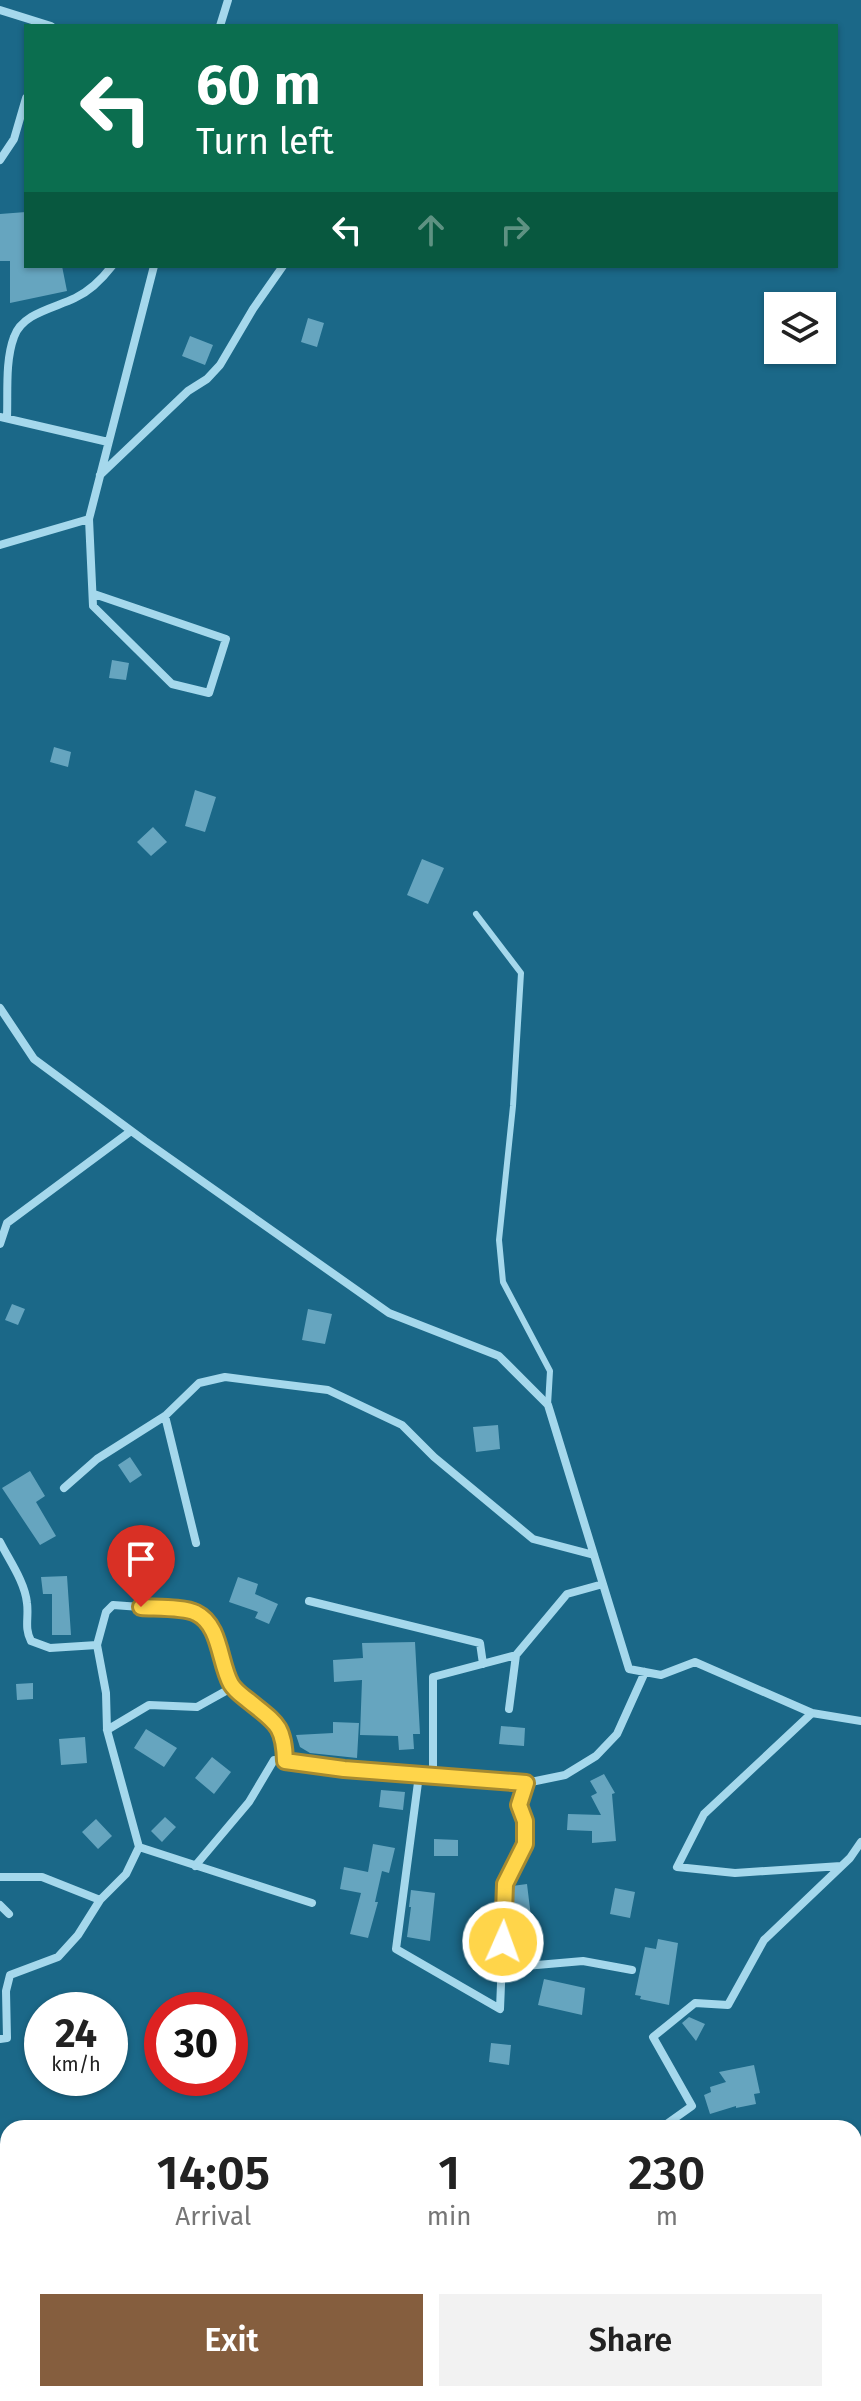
<!DOCTYPE html>
<style>
body{margin:0;font-family:"Fira Sans",sans-serif;background:#f2f2f2;color:#222;height:100vh;display:flex;flex-direction:column;font-size:30px;white-space:nowrap}
*{box-sizing:border-box;margin:0}
p{font-size:26px;color:#767676}
.icon{flex:none;width:44px;height:44px;fill:none;stroke:currentColor;stroke-width:2;stroke-linecap:round;stroke-linejoin:round}
.map{position:relative;flex:1;overflow:hidden}
.details{position:absolute;left:0px;top:2120px;width:862px;height:282px;display:flex;flex-direction:column;background:#fff;border-radius:24px 24px 0 0;box-shadow:0 2px 6px #0004}
.details>*{flex:none}
.top-card{position:absolute;left:24px;top:24px;width:814px;height:244px;border-radius:0px;box-shadow:0 2px 6px #0004;background:#0b6e4f;color:#fff;overflow:hidden}
.fabs{position:absolute;left:764px;top:292px;display:grid;gap:16px}
.fabs a{display:grid;place-items:center;width:72px;height:72px;border-radius:0px;background:#fff;box-shadow:0 2px 6px #0004;font-size:40px}
.speed{position:absolute;left:24px;top:1992px;display:flex;gap:16px;font-size:40px;font-weight:700;text-align:center}
.speed>*{display:grid;place-content:center;width:104px;height:104px;border-radius:50%;background:#fff;box-shadow:0 2px 6px #0004;line-height:1}
.speed small{font-size:20px;font-weight:400}
.speed .limit{border:12px solid #d22;background:#fff;color:#111}
.pin{position:absolute;display:grid;place-items:center;width:68px;height:68px;color:#fff;margin:-82px -34px;border-radius:50% 50% 50% 0;rotate:-45deg;box-shadow:0 0 8px #0007}
.pin .icon{rotate:45deg}
.me{position:absolute;width:88px;margin:-44px;rotate:2deg;stroke-linejoin:round;filter:drop-shadow(0 0 6px #0008)}
.turn{display:flex;align-items:center;gap:28px;height:168px;padding:0 40px;font-size:36px}
.turn .icon{width:104px;height:104px;stroke-width:2.5}
.turn b{display:block;font-size:56px;line-height:68px}
.lanes{display:flex;align-items:center;height:76px;padding:0 40px;background:#0003;justify-content:center;gap:40px;direction:ltr}
.lanes .off{opacity:.35}
.eta{display:flex;justify-content:space-evenly;align-items:center;height:136px;text-align:center}
.eta b{font-size:48px;font-weight:600;line-height:56px}
.primary-button{display:flex;gap:16px;margin-top:auto;padding:16px 40px}
.primary-button a{flex:1;height:92px;border-radius:0px;background:#855e3e;color:#fff;font-size:32px;font-weight:600;line-height:92px;text-align:center}
.primary-button a+a{background:#f2f2f2;color:#222}
.map>svg:first-child{display:block}
.building{fill:#66a5bf}
.lines{fill:none;stroke-linecap:round;stroke-linejoin:round}
.path{stroke:#a5d8ec;stroke-width:3;stroke-dasharray:4 6;stroke-linecap:butt}
.service{stroke:#a5d8ec;stroke-width:6}
.minor{stroke:#a5d8ec;stroke-width:8}
.route-casing{stroke:#a68a30;stroke-width:20}
.route{stroke:#ffd54a;stroke-width:14}
</style>
<div class="map">
<svg width="861" height="2401" viewBox="0 0 861 2401">
<rect width="100%" height="100%" fill="#1b6888"/>
<path class="building" d="M 26,212 L 26,266 L 62,266 L 67,291 L 10,303 L 10,261 L 0,261 L 0,214 Z
M 308,318 L 324,323 L 317,347 L 301,342 Z
M 190,336 L 213,345 L 205,365 L 182,356 Z
M 112,660 L 129,663 L 126,680 L 109,678 Z
M 54,747 L 71,752 L 68,767 L 50,762 Z
M 195,790 L 216,797 L 205,832 L 185,826 Z
M 153,827 L 167,842 L 151,856 L 137,842 Z
M 422,859 L 444,868 L 428,904 L 407,895 Z
M 12,1304 L 25,1309 L 18,1325 L 5,1320 Z
M 308,1309 L 332,1314 L 325,1344 L 302,1340 Z
M 498,1425 L 500,1449 L 476,1452 L 473,1427 Z
M 130,1457 L 142,1475 L 130,1483 L 118,1465 Z
M 30,1471 L 45,1496 L 36,1502 L 56,1536 L 40,1545 L 2,1488 Z
M 156,1544 L 169,1556 L 165,1560 L 174,1567 L 164,1578 L 143,1559 Z
M 67,1576 L 71,1635 L 52,1635 L 52,1594 L 43,1594 L 41,1577 Z
M 238,1577 L 258,1584 L 255,1594 L 278,1604 L 269,1624 L 255,1618 L 258,1612 L 229,1602 Z
M 415,1642 L 420,1734 L 413,1734 L 414,1749 L 399,1750 L 398,1736 L 360,1735 L 362,1680 L 334,1682 L 333,1660 L 363,1658 L 362,1643 Z
M 33,1683 L 33,1699 L 17,1700 L 16,1684 Z
M 333,1722 L 359,1723 L 357,1758 L 310,1753 L 300,1747 L 296,1735 L 333,1733 Z
M 501,1726 L 525,1728 L 524,1746 L 499,1744 Z
M 146,1729 L 177,1748 L 164,1767 L 134,1748 Z
M 85,1737 L 87,1763 L 61,1765 L 59,1739 Z
M 212,1757 L 231,1772 L 214,1794 L 195,1778 Z
M 604,1774 L 615,1793 L 612,1794 L 616,1841 L 592,1843 L 592,1831 L 567,1830 L 568,1814 L 601,1815 L 591,1796 L 597,1793 L 590,1781 Z
M 381,1790 L 405,1792 L 403,1810 L 379,1807 Z
M 165,1817 L 176,1827 L 162,1842 L 151,1831 Z
M 96,1819 L 112,1836 L 98,1849 L 82,1832 Z
M 434,1839 L 458,1840 L 458,1856 L 434,1856 Z
M 373,1844 L 395,1848 L 389,1873 L 382,1871 L 375,1902 L 378,1902 L 368,1938 L 350,1934 L 361,1893 L 340,1889 L 344,1867 L 368,1872 Z
M 527,1884 L 531,1917 L 516,1919 L 512,1886 Z
M 615,1888 L 635,1892 L 630,1918 L 610,1914 Z
M 411,1890 L 435,1893 L 430,1941 L 407,1937 L 411,1907 L 409,1907 Z
M 658,1939 L 678,1943 L 669,2005 L 640,1999 L 641,1996 L 635,1995 L 645,1947 L 656,1949 Z
M 544,1979 L 585,1988 L 582,2015 L 538,2005 Z
M 689,2017 L 705,2024 L 696,2041 L 682,2023 Z
M 491,2043 L 511,2045 L 509,2065 L 489,2062 Z
M 754,2065 L 760,2093 L 754,2094 L 756,2104 L 736,2108 L 736,2106 L 710,2114 L 704,2095 L 711,2092 L 710,2087 L 726,2082 L 719,2072 Z"/>
<g class="lines">
<path class="path" d="M 854,2360 L 861,2359
M 563,2394 L 563,2401
M 677,2401 L 677,2394"/>
<path class="service" d="M 476,914 L 521,973 L 513,1106 L 499,1240 L 503,1282 L 550,1371 L 548,1405"/>
<path class="minor" d="M 0,10 L 51,26
M 220,26 L 228,0
M 0,160 L 14,139 L 26,98
M 0,417 L 108,442
M 7,418 C 8,392 5,361 14,337 C 22,313 55,308 75,298 C 90,291 102,279 112,266
M 100,475 L 188,391 L 207,379 L 220,365 L 253,309 L 283,266
M 0,545 L 89,519
M 94,594 L 226,639 L 209,693 L 172,684 L 93,606 L 89,519 L 154,266
M 0,1008 L 34,1059 L 145,1141 L 389,1313 L 499,1356 L 548,1405 L 629,1669 L 661,1675 L 695,1662 L 812,1713 L 861,1721
M 0,1244 L 7,1223 L 131,1131
M 165,1416 L 196,1543
M 64,1488 L 97,1459 L 165,1416 L 199,1383 L 225,1377 L 328,1390 L 402,1425 L 434,1457 L 533,1539 L 594,1555
M 0,1542 C 9,1560 25,1582 27,1603 C 29,1617 24,1628 31,1641 L 50,1648 L 97,1645
M 309,1601 L 480,1643 L 483,1664
M 509,1709 L 516,1655
M 812,1713 L 704,1814 L 677,1867 L 735,1873 L 841,1866
M 107,1730 L 149,1705 L 197,1707 L 233,1687
M 419,1775 L 396,1949 L 500,2009 L 505,1884 L 525,1844 L 525,1821 L 519,1805 L 526,1783
M 433,1776 L 433,1677 L 516,1655 L 567,1594 L 603,1584
M 139,1847 L 312,1903
M 195,1866 L 249,1802 L 274,1760 L 344,1769 L 526,1783 L 565,1775 L 596,1756 L 617,1734 L 645,1672
M 0,1877 L 42,1877 L 100,1900 L 126,1874 L 139,1847 L 107,1730 L 106,1693 L 97,1645 L 106,1612 L 113,1605 L 195,1611 C 219,1630 217,1658 231,1683 C 235,1691 242,1695 249,1701 C 276,1723 284,1725 285,1761
M 0,1905 L 9,1914
M 502,1968 L 583,1961 L 632,1970
M 0,2039 L 7,2038 L 6,1991 L 10,1975 L 58,1957 L 78,1935 L 100,1900
M 107,2128 L 112,2128
M 661,2128 L 692,2106 L 653,2037 L 695,2003 L 728,2005 L 764,1940 L 850,1858 L 861,1842
M 0,2185 L 8,2179
M 39,2401 L 53,2394
M 143,2401 L 145,2394
M 342,2401 L 343,2394"/>
</g>
<g class="lines">
<g class="route-casing">
<path id="route" d="M 141,1607 C 154,1608 185,1607 196,1613 C 221,1625 219,1663 231,1684 C 236,1692 243,1696 249,1701 C 276,1723 284,1725 285,1761 L 344,1769 L 526,1783 L 519,1805 L 525,1821 L 525,1844 L 505,1884 L 503,1942"/>
</g>
<use href="#route" class="route"/>
</g>
</svg>
<div class="fabs">
<a><svg class="icon" aria-label="layers" viewBox="0 0 24 24"><path d="M12 4l9 5-9 5-9-5zM3 14l9 5 9-5"/></svg></a>
</div>
<div class="speed"><div>24<small>km/h</small></div><div class="limit">30</div></div>
<div class="pin" style="left:141px;top:1607px;background:#d93025"><svg class="icon" aria-label="arrive" viewBox="0 0 24 24"><path d="M6 21V4h12l-3 4 3 4H6"/></svg></div>
<svg class="me" style="left:503px;top:1942px" viewBox="-20 -20 40 40"><circle r="17" fill="#ffd54a" stroke="#fff" stroke-width="3"/><path d="M0-11L8 9 0 5-8 9z" fill="#fff"/></svg>
<div class="top-card">
<div class="turn"><svg class="icon" aria-label="left" viewBox="0 0 24 24"><path d="M17 20v-9H6M10 6l-5 5 5 5"/></svg><div><b>60 m</b>Turn left</div></div>
<div class="lanes"><svg class="icon" aria-label="left" viewBox="0 0 24 24"><path d="M17 20v-9H6M10 6l-5 5 5 5"/></svg><svg class="icon off" aria-label="ahead" viewBox="0 0 24 24"><path d="M12 20V5M6 11l6-6 6 6"/></svg><svg class="icon off" aria-label="right" viewBox="0 0 24 24"><path d="M7 20v-9h11M14 6l5 5-5 5"/></svg></div>
</div>
<section class="details">
<div class="eta">
<div><b>14:05</b><p>Arrival</p></div>
<div><b>1</b><p>min</p></div>
<div><b>230</b><p>m</p></div>
</div>
<div class="primary-button"><a>Exit</a><a>Share</a></div>
</section>
</div>
